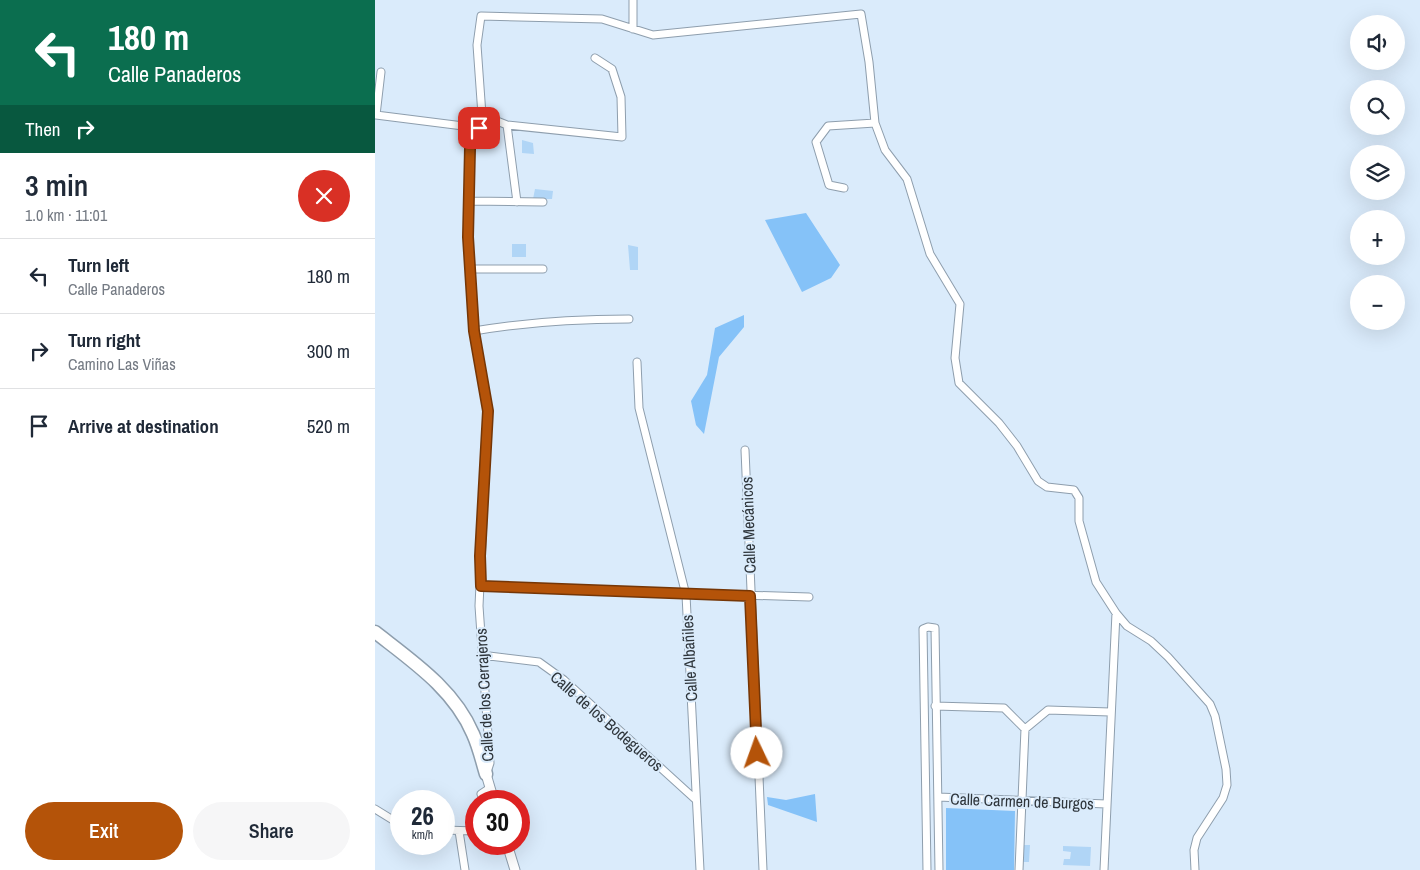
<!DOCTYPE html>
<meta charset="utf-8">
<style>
body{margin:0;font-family:"Archivo Narrow",sans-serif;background:#f6f6f7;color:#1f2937;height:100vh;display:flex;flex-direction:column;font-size:19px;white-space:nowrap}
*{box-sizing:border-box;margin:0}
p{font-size:16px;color:#747a83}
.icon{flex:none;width:28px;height:28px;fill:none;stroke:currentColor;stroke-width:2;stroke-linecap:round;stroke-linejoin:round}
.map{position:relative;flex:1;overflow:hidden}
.details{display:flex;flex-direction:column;background:#fff;width:375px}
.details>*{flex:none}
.banner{background:#0b6e4f;color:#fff;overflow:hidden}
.fabs{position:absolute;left:975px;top:15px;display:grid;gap:10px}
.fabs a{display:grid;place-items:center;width:55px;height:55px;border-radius:50%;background:#fff;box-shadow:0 5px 20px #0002;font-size:25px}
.speed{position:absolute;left:15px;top:790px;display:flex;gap:10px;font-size:25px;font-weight:700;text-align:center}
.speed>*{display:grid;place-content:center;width:65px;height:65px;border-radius:50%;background:#fff;box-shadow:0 5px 20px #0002;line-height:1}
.speed small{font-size:12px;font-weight:400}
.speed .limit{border:8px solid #d22;background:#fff;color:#111}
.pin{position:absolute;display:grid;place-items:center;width:42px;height:42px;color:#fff;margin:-21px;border-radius:10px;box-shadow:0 2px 8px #0006}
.me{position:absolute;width:55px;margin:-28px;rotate:357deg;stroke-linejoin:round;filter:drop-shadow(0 0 4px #0008)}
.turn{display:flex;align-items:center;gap:18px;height:105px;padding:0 25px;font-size:22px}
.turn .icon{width:65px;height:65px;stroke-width:2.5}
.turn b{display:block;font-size:35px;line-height:42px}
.then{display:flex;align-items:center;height:48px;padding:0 25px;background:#0003;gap:10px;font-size:19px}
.round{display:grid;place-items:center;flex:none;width:52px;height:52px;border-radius:26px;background:#f6f6f7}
.headline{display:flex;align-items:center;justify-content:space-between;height:85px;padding:0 25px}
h1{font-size:30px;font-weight:600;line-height:38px}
.primary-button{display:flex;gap:10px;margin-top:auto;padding:10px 25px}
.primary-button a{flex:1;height:58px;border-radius:30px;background:#b45309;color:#fff;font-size:20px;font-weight:600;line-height:58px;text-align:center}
.primary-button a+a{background:#f6f6f7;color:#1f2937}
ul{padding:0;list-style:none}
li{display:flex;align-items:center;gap:15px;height:75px;padding:0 25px;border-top:1px solid #e0e1e3}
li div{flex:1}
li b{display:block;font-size:19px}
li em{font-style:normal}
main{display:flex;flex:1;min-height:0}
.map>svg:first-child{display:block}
.green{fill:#b0d5f6}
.forest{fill:#85c2f8}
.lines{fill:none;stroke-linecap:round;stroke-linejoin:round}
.street-casing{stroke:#8e9ead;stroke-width:9}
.secondary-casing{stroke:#8e9ead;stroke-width:11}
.highway-casing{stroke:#8e9ead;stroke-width:15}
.street{stroke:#fff;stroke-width:7}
.secondary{stroke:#fff;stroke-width:9}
.highway{stroke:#fff;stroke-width:12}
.route-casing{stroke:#753606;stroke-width:12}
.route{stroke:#b45309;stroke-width:9}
.labels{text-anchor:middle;stroke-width:4;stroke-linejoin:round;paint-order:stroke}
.street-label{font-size:16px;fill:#2e353b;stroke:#daebfb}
</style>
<main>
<section class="details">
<div class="banner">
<div class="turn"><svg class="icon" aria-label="left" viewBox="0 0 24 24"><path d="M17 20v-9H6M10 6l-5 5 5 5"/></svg><div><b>180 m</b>Calle Panaderos</div></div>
<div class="then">Then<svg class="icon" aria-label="right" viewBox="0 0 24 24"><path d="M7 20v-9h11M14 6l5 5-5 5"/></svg></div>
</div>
<div class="headline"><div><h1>3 min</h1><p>1.0 km · 11:01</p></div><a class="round" style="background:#d93025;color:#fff"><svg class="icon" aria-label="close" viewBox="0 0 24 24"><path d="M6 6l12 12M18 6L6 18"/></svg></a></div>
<ul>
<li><svg class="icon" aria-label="left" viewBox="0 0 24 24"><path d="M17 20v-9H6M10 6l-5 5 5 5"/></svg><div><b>Turn left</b><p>Calle Panaderos</p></div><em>180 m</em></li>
<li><svg class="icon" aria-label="right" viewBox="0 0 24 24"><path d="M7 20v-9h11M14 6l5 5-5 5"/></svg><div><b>Turn right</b><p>Camino Las Viñas</p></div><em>300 m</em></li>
<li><svg class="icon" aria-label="arrive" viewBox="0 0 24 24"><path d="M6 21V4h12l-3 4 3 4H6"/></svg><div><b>Arrive at destination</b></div><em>520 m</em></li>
</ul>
<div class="primary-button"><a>Exit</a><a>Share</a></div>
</section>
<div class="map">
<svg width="1045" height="870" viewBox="0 0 1045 870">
<rect width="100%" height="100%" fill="#daebfb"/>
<path class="green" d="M 147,140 L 158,143 L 159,154 L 147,153 Z
M 160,189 L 178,191 L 177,199 L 158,199 Z
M 137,244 L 151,244 L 151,257 L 137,257 Z
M 253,245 L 263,247 L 263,270 L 255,270 Z
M 649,845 L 655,845 L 654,862 L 648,862 Z
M 688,846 L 716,847 L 715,866 L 688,865 L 689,859 L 695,859 L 696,852 L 688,851 Z"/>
<path class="forest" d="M 431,213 L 465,265 L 456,278 L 427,292 L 390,220 Z
M 369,315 L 369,327 L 344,357 L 329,434 L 321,425 L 316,401 L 332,375 L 340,328 Z
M 440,794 L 442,822 L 393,805 L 392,797 L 411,800 Z
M 571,808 L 640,811 L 639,870 L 571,870 Z"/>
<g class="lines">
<g class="street-casing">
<path id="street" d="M 258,0 L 258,29
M 220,58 L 237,69 L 246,97 L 247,137 L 132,125 L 107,115 L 102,45 L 106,16 L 227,19 L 278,35 L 486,14 L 494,62 L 500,123 L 510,150 L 532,179 L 555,254 L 585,304 L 580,358 L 584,383 L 624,423 L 642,446 L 663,481 L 672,487 L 699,490 L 704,498 L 704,521 L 721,582 L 741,613 L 752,626 L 776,641 L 793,657 L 835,704 L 840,716 L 851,769 L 852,785 L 848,798 L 822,838 L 819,850 L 820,870
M 6,72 L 1,115 L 104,128 L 107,115
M 132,125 L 142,202
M 104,128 L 95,148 L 93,237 L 99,331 L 113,411 L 104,606 L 115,763 L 112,772
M 469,188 L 454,185 L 441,142 L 453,126 L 500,123
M 94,201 L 168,202
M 96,269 L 168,269
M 99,331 C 151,322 201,319 254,319
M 262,362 L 264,408 L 311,595 L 325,870
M 370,450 L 388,870
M 106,587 L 434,597
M 106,655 L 164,662 L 189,680 L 320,799
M 560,706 L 629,708 L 650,729 L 673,710 L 735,712
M 563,797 L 731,804
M 109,801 L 106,794 L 115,788
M 0,809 L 26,825
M 69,830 L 101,831
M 84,831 L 90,870
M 552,870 L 548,629 L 553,627 L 560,628 L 564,870
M 644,870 L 650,729
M 729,870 L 741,613"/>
</g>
<g class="secondary-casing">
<path id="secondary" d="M 111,774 L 119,801
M 132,844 L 140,870"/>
</g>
<g class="highway-casing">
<path id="highway" d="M 0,632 C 37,661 79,689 98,734 C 104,747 107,761 111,774"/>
</g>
<use href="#street" class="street"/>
<use href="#secondary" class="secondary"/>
<use href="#highway" class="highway"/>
</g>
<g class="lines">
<g class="route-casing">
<path id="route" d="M 104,128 L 95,148 L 93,237 L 99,331 L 113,411 L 105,556 L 106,586 L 375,596 L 382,753"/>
</g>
<use href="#route" class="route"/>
</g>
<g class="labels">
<g class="street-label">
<text transform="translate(373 525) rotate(-92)" y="6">Calle Mecánicos</text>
<text transform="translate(314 658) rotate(-93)" y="6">Calle Albañiles</text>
<text transform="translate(109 695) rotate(-93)" y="6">Calle de los Cerrajeros</text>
<text transform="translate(232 721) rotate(41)" y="6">Calle de los Bodegueros</text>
<text transform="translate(647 801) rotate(2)" y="6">Calle Carmen de Burgos</text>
</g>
</g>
</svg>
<div class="fabs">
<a><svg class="icon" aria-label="sound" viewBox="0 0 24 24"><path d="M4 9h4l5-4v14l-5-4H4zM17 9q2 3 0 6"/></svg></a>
<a><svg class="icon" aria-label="search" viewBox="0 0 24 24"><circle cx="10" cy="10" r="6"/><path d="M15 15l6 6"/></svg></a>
<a><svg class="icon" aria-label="layers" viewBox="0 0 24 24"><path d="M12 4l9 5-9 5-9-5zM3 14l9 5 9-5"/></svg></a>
<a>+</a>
<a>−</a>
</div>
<div class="speed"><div>26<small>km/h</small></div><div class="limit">30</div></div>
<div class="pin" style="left:104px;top:128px;background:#d93025"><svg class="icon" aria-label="arrive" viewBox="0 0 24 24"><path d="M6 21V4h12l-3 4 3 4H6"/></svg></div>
<svg class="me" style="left:382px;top:753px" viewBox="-20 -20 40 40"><circle r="19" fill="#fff"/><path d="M0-13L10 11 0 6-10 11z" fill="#b45309"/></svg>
</div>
</main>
